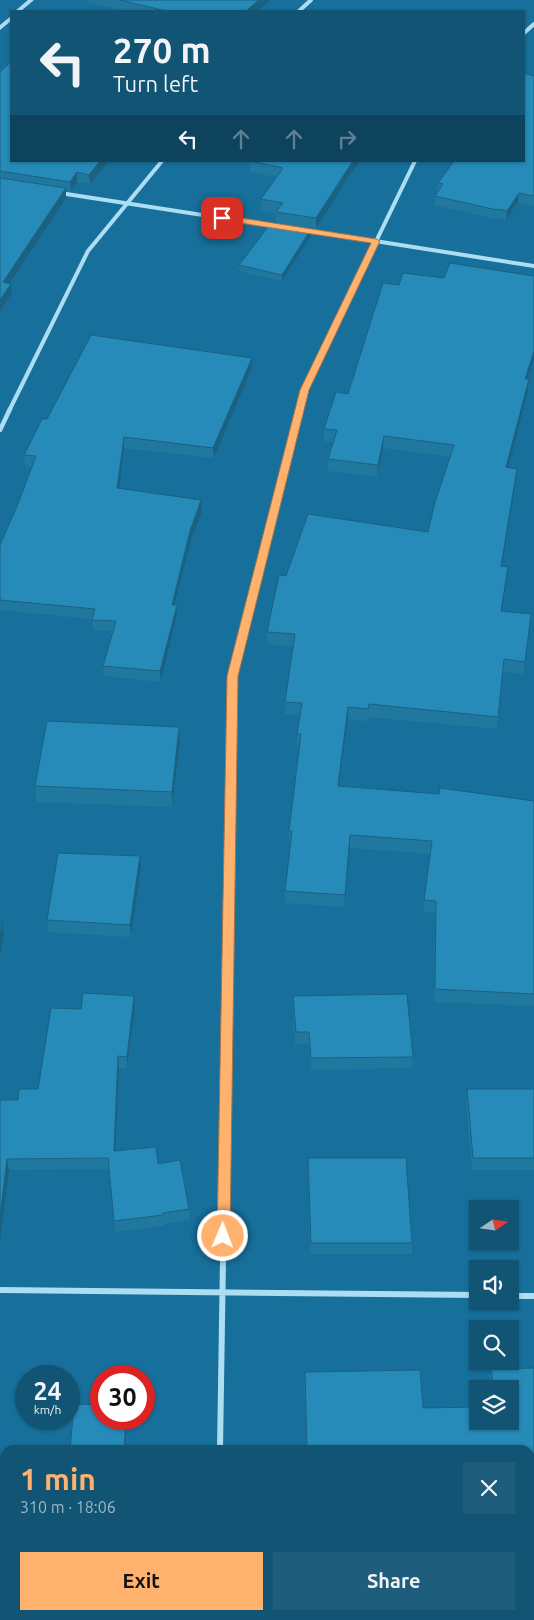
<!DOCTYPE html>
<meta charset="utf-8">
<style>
body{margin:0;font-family:Ubuntu,sans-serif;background:#1e5e7c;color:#f1f3f6;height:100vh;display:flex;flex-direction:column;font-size:19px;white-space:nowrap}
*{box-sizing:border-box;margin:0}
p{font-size:16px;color:#9cb7c5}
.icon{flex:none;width:28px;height:28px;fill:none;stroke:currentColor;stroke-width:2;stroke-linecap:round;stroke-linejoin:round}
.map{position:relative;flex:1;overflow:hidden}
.panel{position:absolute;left:0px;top:1445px;width:535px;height:175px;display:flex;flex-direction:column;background:#115474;border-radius:15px 15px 0 0;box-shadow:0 1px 4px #0004}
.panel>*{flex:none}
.banner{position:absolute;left:10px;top:10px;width:515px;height:152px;border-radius:0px;box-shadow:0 1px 4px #0004;background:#115474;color:#f1f3f6;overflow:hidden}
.needle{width:32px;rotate:77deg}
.fabs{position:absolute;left:469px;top:1200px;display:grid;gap:10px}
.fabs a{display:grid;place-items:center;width:50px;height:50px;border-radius:0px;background:#115474;box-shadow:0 1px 4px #0004;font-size:25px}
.speed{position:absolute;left:15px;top:1365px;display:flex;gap:10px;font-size:25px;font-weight:700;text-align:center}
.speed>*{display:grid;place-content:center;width:65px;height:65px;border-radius:50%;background:#115474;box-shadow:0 1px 4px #0004;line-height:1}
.speed small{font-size:12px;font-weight:400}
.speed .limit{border:8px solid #d22;background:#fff;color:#111}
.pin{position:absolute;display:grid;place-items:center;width:42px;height:42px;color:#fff;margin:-21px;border-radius:10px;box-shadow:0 2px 8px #0006}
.me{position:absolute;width:55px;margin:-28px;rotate:1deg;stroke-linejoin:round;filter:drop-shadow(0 0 4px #0008)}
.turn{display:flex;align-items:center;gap:18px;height:105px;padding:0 20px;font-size:22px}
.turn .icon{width:65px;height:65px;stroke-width:2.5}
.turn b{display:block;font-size:35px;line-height:42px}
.lanes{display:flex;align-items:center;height:48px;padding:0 20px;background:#0003;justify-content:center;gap:25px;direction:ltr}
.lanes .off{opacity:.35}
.round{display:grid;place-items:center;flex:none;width:52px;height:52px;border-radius:0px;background:#1e5e7c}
.headline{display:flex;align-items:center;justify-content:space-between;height:85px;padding:0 20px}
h1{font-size:30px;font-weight:600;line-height:38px;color:#ffb26e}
.primary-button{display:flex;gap:10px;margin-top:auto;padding:10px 20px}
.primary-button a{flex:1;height:58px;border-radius:0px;background:#ffb26e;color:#111;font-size:20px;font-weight:600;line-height:58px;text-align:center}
.primary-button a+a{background:#1e5e7c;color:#f1f3f6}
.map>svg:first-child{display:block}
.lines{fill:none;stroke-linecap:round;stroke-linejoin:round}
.minor-far2{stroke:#adddf2;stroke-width:4}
.minor-far1{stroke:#adddf2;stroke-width:4.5}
.minor{stroke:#adddf2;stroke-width:6}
.tertiary{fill:#adddf2;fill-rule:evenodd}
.wall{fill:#21789f}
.shaded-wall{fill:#1b6182}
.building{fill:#268bb9;stroke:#1b6182}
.route{fill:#ffb26e;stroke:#a67448}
</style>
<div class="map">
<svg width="534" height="1620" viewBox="0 0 534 1620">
<rect width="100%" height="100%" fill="#17709b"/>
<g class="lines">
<path class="minor-far2" d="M 299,11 L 311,0
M 524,33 L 534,24
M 60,193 L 274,226
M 305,230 L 534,266
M 9,411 L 88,251 L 162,161
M 299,411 L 304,390 L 415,161"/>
<path class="minor-far1" d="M 0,430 L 10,409
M 228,939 L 232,676 L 299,409"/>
<path class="minor" d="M 0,1290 L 478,1295
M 510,1296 L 534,1296
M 220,1450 L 228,938
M 217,1615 L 217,1620"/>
<path class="tertiary" d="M 28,0 L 34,0 L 21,11 L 15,11 Z
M 11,16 L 11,21 L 0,30 L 0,25 Z"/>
</g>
<path class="wall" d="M 87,0 L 271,0 L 258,11 L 124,11 L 87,2 Z
M 0,72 L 11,161 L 109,161 L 90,184 L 77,182 L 71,191 L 66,190 L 66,198 L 10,283 L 11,284 L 12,293 L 0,312 Z
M 534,75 L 534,206 L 518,202 L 506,220 L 497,218 L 496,219 L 434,205 L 435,196 L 438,192 L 437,192 L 438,183 Z
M 249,161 L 360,161 L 349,176 L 316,229 L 276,223 L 276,213 L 261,210 L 261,199 L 276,177 L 250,172 Z
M 311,229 L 311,236 L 282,281 L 239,271 L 239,265 Z
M 252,358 L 252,368 L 214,458 L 124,448 L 119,488 L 201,500 L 202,511 L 191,541 L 175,605 L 177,615 L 161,682 L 104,676 L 103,666 L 113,631 L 93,630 L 92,619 L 0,610 L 0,545 L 18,504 L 32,466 L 25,465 L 24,455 L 47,419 Z
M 534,359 L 528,379 L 529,379 L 528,391 L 508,468 L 517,469 L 516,481 L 502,566 L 507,579 L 502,611 L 531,614 L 523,674 L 502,672 L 497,729 L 368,717 L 368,721 L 348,719 L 339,786 L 534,801 L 534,1006 L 434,1002 L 435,913 L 423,912 L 430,854 L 350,848 L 344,907 L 285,903 L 285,891 L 291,843 L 289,843 L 289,831 L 300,746 L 297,746 L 297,734 L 300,715 L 285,714 L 285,702 L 293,647 L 267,644 L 267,632 L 286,576 L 428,532 L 450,457 L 383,448 L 377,477 L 328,471 L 328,459 L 333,442 L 324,441 L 324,429 L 348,394 Z
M 179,727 L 180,742 L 172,807 L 37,802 L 35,786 Z
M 141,868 L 131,937 L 48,932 L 47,920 Z
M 293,996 L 413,1057 L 412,1068 L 311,1070 L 309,1044 L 295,1044 L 293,1008 Z
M 135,1007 L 127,1068 L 119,1068 L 115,1151 L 158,1164 L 189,1209 L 190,1220 L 164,1224 L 164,1226 L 115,1232 L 109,1169 L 9,1170 L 0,1243 L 0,1100 L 18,1100 L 38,1089 L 81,1009 Z
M 467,1089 L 534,1089 L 534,1170 L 472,1170 L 466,1101 Z
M 308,1158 L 412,1243 L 412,1254 L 310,1254 Z
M 534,1368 L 534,1557 L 530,1557 L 530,1450 L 307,1450 L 304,1384 L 305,1372 L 423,1408 L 510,1421 L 510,1389 L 490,1389 L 490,1381 L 491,1369 Z
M 326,1615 L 423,1615 L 388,1617 L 388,1620 L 327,1620 Z"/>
<path class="shaded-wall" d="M 259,0 L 271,0 L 258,11 L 246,11 Z
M 100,161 L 109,161 L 90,184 L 89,175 Z
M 353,161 L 360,161 L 349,176 L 316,229 L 316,218 Z
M 77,172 L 77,182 L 71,191 L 70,182 Z
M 66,188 L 66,198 L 4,292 L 3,282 Z
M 519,193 L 518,202 L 506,220 L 507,211 Z
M 311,229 L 311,236 L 282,281 L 282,275 Z
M 11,284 L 12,293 L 0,312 L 0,300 Z
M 534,351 L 534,359 L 524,391 L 525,379 Z
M 252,358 L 252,368 L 214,458 L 213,448 Z
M 529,379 L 528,391 L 505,480 L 506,467 Z
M 384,436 L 383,448 L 377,477 L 378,465 Z
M 124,437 L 124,448 L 118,498 L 117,488 Z
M 517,469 L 516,481 L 500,578 L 501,566 Z
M 201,500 L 202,511 L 191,541 L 172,615 L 172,605 L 190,531 Z
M 508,567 L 507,579 L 500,623 L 501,611 Z
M 177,605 L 177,615 L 161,682 L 160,671 Z
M 348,707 L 348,719 L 337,799 L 338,786 Z
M 179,727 L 180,742 L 172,807 L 172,792 Z
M 350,835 L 350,848 L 344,907 Z
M 140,856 L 141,868 L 131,937 L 130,925 Z
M 2,923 L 4,935 L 0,957 L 0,937 Z
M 134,996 L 135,1007 L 127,1068 L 127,1057 Z
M 118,1056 L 119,1068 L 115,1162 L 114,1151 Z
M 7,1159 L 9,1170 L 0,1243 L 0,1218 Z
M 126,1419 L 127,1419 L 125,1450 L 124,1450 Z"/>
<path class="building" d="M 120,0 L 259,0 L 246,11 L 166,11 Z
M 11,62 L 11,161 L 100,161 L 89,175 L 77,172 L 70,182 L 0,171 L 0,72 Z
M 524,73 L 533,76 L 534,75 L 534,196 L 519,193 L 507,211 L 498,209 L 497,210 L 435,196 L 443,184 L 438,183 L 454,161 L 524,161 Z
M 250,161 L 353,161 L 316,218 L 276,212 L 283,203 L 261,199 L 283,168 Z
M 0,178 L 66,188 L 3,282 L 11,284 L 0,300 Z
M 271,223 L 311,229 L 282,275 L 239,265 Z
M 450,263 L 534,276 L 534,351 L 525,379 L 529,379 L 506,467 L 517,469 L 501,566 L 508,567 L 501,611 L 531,614 L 525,662 L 504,659 L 498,717 L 369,704 L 368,709 L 348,707 L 338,786 L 439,794 L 440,788 L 534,801 L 534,994 L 435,989 L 436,901 L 424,900 L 432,841 L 350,835 L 345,895 L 285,891 L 292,831 L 289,831 L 301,734 L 297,734 L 302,703 L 285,702 L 295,634 L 267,632 L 279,575 L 286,576 L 308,514 L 428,532 L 435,502 L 454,445 L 384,436 L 378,465 L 328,459 L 337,430 L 324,429 L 336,392 L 348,394 L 383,283 L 399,285 L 403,273 L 444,278 Z
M 91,335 L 252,358 L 213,448 L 124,437 L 117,488 L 201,500 L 190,531 L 172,605 L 177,605 L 160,671 L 103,666 L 116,621 L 92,620 L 95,609 L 0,600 L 0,545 L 18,504 L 36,456 L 24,455 L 42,419 L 47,419 Z
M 47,721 L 179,727 L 172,792 L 35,786 Z
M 58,853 L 140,856 L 130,925 L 47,920 Z
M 0,923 L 2,923 L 0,937 Z
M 83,993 L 134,996 L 127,1057 L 118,1056 L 114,1151 L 156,1147 L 158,1164 L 180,1160 L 189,1209 L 163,1213 L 163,1215 L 114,1221 L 108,1158 L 7,1159 L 0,1218 L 0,1100 L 18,1100 L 19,1089 L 38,1089 L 51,1008 L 81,1009 Z
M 407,994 L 413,1057 L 311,1058 L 309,1032 L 296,1032 L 293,996 Z
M 467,1089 L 534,1089 L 534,1158 L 473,1158 Z
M 308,1158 L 406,1158 L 412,1243 L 311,1243 Z
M 534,1368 L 534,1545 L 530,1545 L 530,1450 L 418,1450 L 417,1446 L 307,1448 L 305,1372 L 420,1370 L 423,1408 L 478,1407 L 478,1421 L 510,1421 L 510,1389 L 494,1389 L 491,1369 Z
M 74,1404 L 101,1405 L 101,1419 L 126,1419 L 124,1450 L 70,1450 Z
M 0,1563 L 5,1563 L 5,1615 L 115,1615 L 115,1620 L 0,1620 Z
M 328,1615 L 388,1615 L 388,1620 L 328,1620 Z"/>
<path class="route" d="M 222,215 L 376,239 L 380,241 L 309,390 L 238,676 L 230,1236 L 228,1240 L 223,1241 L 219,1240 L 217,1236 L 227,676 L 300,390 L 371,243 L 220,220 L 220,216 Z"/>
</svg>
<div class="fabs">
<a><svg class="needle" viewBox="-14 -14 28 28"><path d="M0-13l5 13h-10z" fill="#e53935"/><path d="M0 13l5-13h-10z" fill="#9cb7c5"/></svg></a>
<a><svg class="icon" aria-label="sound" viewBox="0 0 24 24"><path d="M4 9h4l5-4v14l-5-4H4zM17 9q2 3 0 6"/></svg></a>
<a><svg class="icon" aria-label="search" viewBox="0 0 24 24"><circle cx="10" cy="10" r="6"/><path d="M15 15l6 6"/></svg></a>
<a><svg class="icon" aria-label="layers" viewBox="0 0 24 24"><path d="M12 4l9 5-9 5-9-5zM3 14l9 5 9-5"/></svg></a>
</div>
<div class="speed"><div>24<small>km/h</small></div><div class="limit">30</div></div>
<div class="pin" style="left:222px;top:218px;background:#d93025"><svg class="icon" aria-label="arrive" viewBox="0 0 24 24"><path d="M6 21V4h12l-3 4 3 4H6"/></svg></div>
<svg class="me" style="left:223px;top:1236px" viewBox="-20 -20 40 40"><circle r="17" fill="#ffb26e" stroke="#fff" stroke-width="3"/><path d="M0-11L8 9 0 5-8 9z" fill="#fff"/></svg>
<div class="banner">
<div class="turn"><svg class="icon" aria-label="left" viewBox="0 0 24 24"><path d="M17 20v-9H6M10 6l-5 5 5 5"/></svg><div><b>270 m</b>Turn left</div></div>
<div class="lanes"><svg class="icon" aria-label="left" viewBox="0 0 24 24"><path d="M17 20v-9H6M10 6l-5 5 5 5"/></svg><svg class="icon off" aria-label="ahead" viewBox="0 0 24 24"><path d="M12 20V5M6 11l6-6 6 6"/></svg><svg class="icon off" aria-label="ahead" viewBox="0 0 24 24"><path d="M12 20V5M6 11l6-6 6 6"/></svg><svg class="icon off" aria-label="right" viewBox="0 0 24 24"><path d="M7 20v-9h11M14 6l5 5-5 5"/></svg></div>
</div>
<section class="panel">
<div class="headline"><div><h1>1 min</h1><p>310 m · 18:06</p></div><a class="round"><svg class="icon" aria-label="close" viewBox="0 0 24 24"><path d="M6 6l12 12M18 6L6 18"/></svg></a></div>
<div class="primary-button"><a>Exit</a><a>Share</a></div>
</section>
</div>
